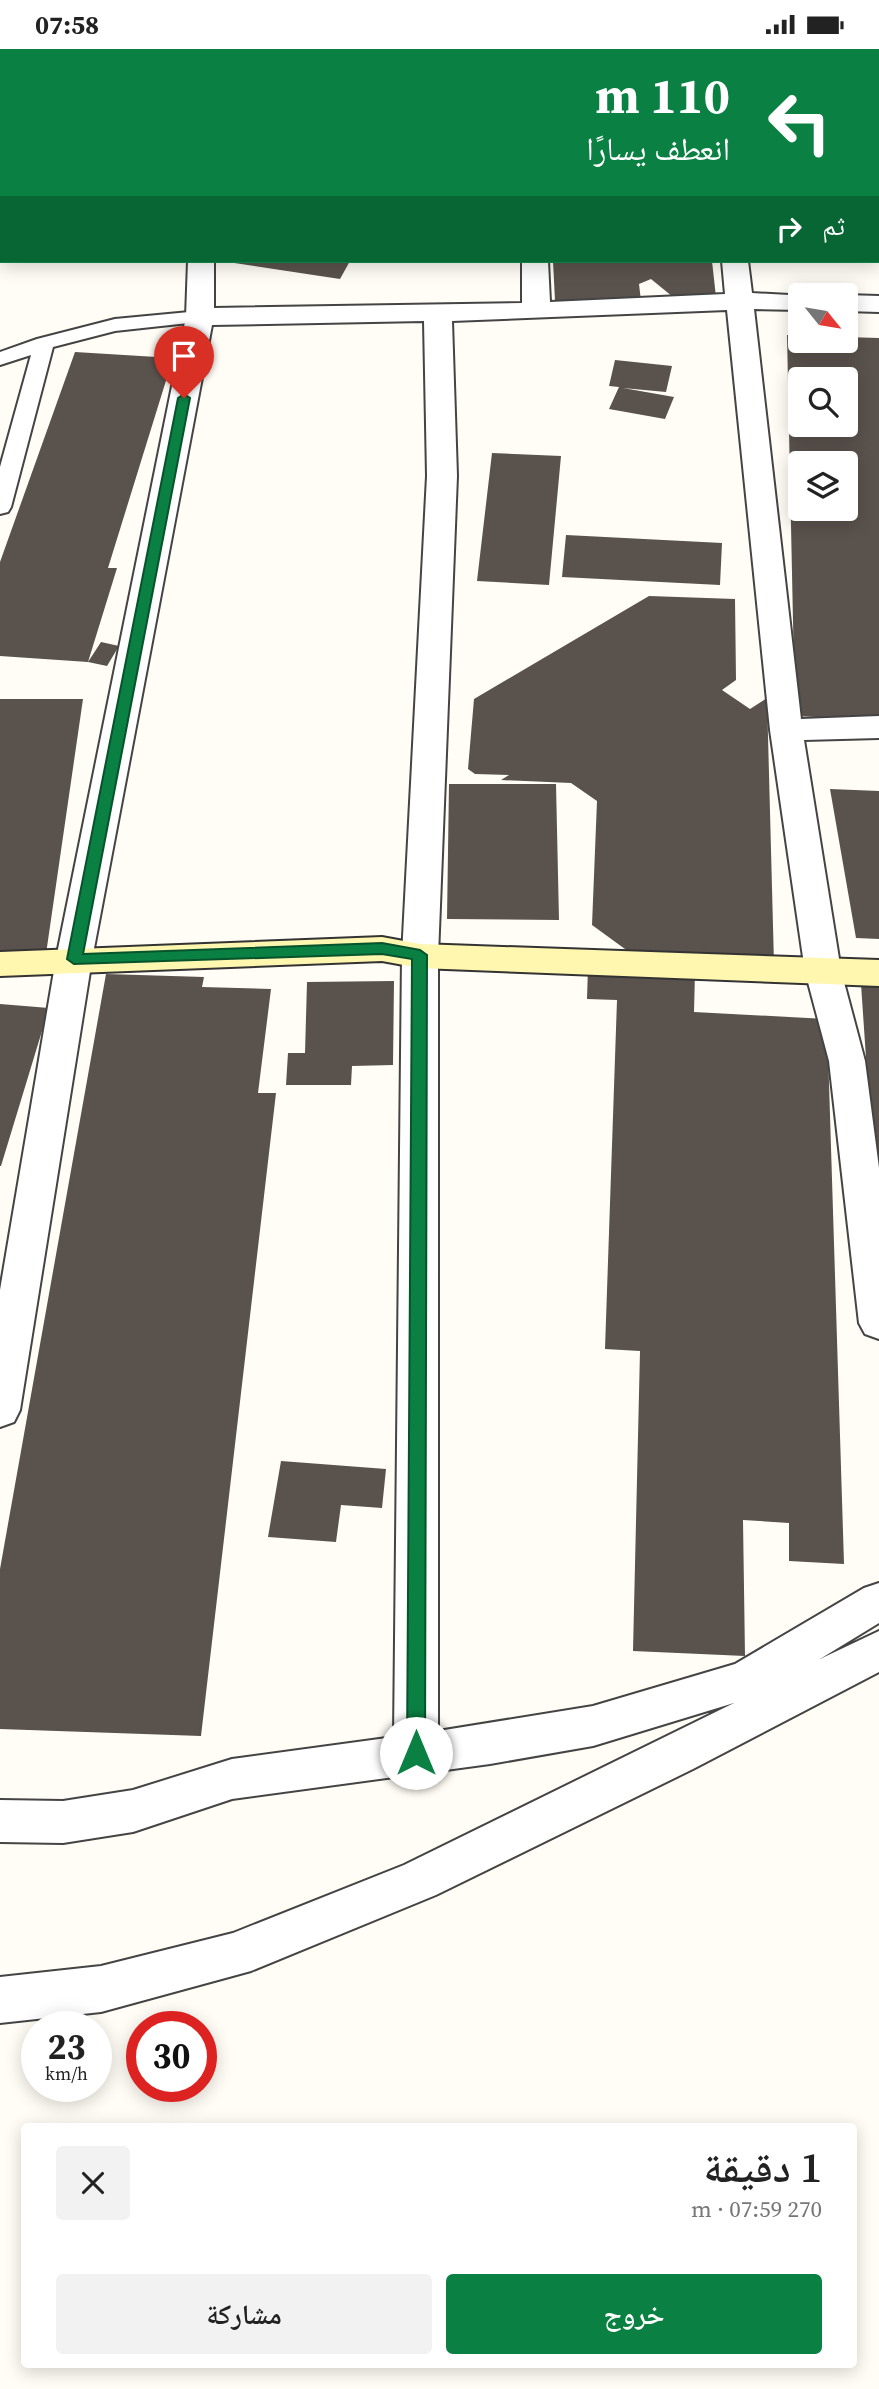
<!DOCTYPE html>
<html lang="ar">
<meta charset="utf-8">
<style>
body{margin:0;font-family:"Source Serif 4","Noto Naskh Arabic",serif;background:#f2f2f2;color:#222;direction:rtl;height:100vh;display:flex;flex-direction:column;font-size:26px;white-space:nowrap}
*{box-sizing:border-box;margin:0}
p{font-size:23px;color:#767676}
.icon{flex:none;width:38px;height:38px;fill:none;stroke:currentColor;stroke-width:2;stroke-linecap:round;stroke-linejoin:round}
.map{position:relative;flex:1;overflow:hidden;direction:ltr}
.drawer{position:absolute;left:21px;top:2074px;width:836px;height:245px;display:flex;flex-direction:column;background:#fff;border-radius:7px;box-shadow:0 4px 18px #0003;direction:rtl}
.drawer>*{flex:none}
.guide{position:absolute;left:0px;top:0px;width:880px;height:214px;box-shadow:0 4px 18px #0003;direction:rtl;background:#0b8043;color:#fff;overflow:hidden}
.needle{width:46px;rotate:120deg}
.fabs{position:absolute;left:788px;top:234px;display:grid;gap:14px}
.fabs a{display:grid;place-items:center;width:70px;height:70px;border-radius:7px;background:#fff;box-shadow:0 4px 18px #0003;font-size:35px}
.speed{position:absolute;left:21px;top:1962px;display:flex;gap:14px;font-size:35px;font-weight:700;text-align:center}
.speed>*{display:grid;place-content:center;width:91px;height:91px;border-radius:50%;background:#fff;box-shadow:0 4px 18px #0003;line-height:1}
.speed small{font-size:18px;font-weight:400}
.speed .limit{border:10px solid #d22;background:#fff;color:#111}
.pin{position:absolute;display:grid;place-items:center;width:60px;height:60px;color:#fff;margin:-72px -30px;border-radius:50% 50% 50% 0;rotate:-45deg;box-shadow:0 0 7px #0007}
.pin .icon{rotate:45deg}
.me{position:absolute;width:77px;margin:-38px;rotate:0deg;stroke-linejoin:round;filter:drop-shadow(0 0 5px #0008)}
.turn{display:flex;align-items:center;gap:24px;height:147px;padding:0 35px;font-size:32px}
.turn .icon{width:91px;height:91px;stroke-width:2.5}
.turn b{display:block;font-size:49px;line-height:60px}
.then{display:flex;align-items:center;height:66px;padding:0 35px;background:#0003;gap:14px;font-size:26px}
.round{display:grid;place-items:center;flex:none;width:74px;height:74px;border-radius:7px;background:#f2f2f2}
.headline{display:flex;align-items:center;justify-content:space-between;height:119px;padding:0 35px}
h1{font-size:42px;font-weight:600;line-height:52px}
.action{display:flex;gap:14px;margin-top:auto;padding:14px 35px}
.action a{flex:1;height:80px;border-radius:7px;background:#0b8043;color:#fff;font-size:28px;font-weight:600;line-height:80px;text-align:center}
.action a+a{background:#f2f2f2;color:#222}
.status{display:flex;justify-content:space-between;align-items:center;height:49px;padding:0 35px;background:#fff;direction:ltr}
.status svg{height:19px;fill:currentColor}
.map>svg:first-child{display:block}
.building{fill:#5a524d;fill-rule:evenodd}
.lines{fill:none;stroke-linecap:round;stroke-linejoin:round}
.lane-casing{stroke:#444;stroke-width:4}
.street-casing{stroke:#444;stroke-width:4}
.secondary-casing{stroke:#333;stroke-width:4}
.lane{fill:#fff;fill-rule:evenodd}
.street{fill:#fff;fill-rule:evenodd}
.secondary{fill:#fff6b0;fill-rule:evenodd}
.route{fill:#0b8043;stroke:#07532c;stroke-width:2}
</style>
<div class="status"><b>07:58</b><svg viewBox="0 0 49 12"><path d="M0 12V9h3v3zM5 12V6h3v6zM10 12V3h3v9zM15 12V0h3v12zM26 1h20v11H26zM47 4h2v5h-2z"/></svg></div>
<div class="map">
<svg width="879" height="2340" viewBox="0 0 879 2340">
<rect width="100%" height="100%" fill="#fffdf5"/>
<path class="building" d="M 221,212 L 350,212 L 340,230 Z
M 553,212 L 712,212 L 716,248 L 673,248 L 651,230 L 639,235 L 641,252 L 555,252 Z
M 787,286 L 800,286 L 800,292 L 845,292 L 845,288 L 879,289 L 879,671 L 795,667 ZM 800,331 L 845,331 L 845,376 L 800,376 ZM 800,415 L 845,415 L 845,460 L 800,460 Z
M 75,303 L 173,309 L 108,519 L 117,519 L 88,613 L 0,607 L 0,513 Z
M 615,311 L 672,317 L 666,343 L 623,339 L 674,348 L 665,370 L 609,360 L 619,338 L 609,337 Z
M 492,404 L 561,407 L 549,536 L 477,532 Z
M 566,486 L 722,494 L 720,536 L 562,528 Z
M 649,547 L 735,550 L 736,631 L 722,641 L 750,660 L 767,649 L 774,915 L 636,908 L 592,876 L 597,752 L 571,734 L 501,731 L 509,726 L 475,725 L 468,720 L 474,650 Z
M 101,593 L 119,597 L 107,617 L 88,613 Z
M 0,650 L 83,650 L 46,905 L 0,905 Z
M 449,735 L 556,735 L 559,871 L 447,870 Z
M 830,740 L 879,742 L 879,890 L 856,889 Z
M 588,918 L 695,923 L 694,963 L 827,970 L 844,1515 L 789,1512 L 789,1474 L 743,1471 L 745,1607 L 633,1602 L 640,1302 L 605,1300 L 617,951 L 587,950 Z
M 106,925 L 204,928 L 202,938 L 271,940 L 258,1044 L 276,1044 L 201,1687 L 0,1680 L 0,1520 Z
M 394,932 L 393,1016 L 352,1017 L 351,1036 L 286,1036 L 288,1004 L 305,1004 L 307,933 Z
M 861,935 L 879,935 L 879,1171 L 877,1171 Z
M 0,955 L 49,959 L 1,1117 L 0,1117 Z
M 281,1412 L 386,1420 L 382,1459 L 341,1456 L 336,1493 L 268,1488 Z"/>
<g class="lines">
<g class="lane-casing">
<path id="lane" d="M 200,262 L 207,264 L 210,268 L 207,272 L 115,282 L 53,298 L 11,458 L 8,463 L 0,465 L 0,418 L 31,306 L 0,316 L 0,303 L 37,290 L 115,270 Z"/>
</g>
<g class="street-casing">
<path id="street" d="M 70,0 L 96,0 L 69,2 Z
M 276,0 L 300,0 L 300,2 L 276,2 Z
M 470,0 L 494,0 L 494,2 L 470,2 Z
M 588,0 L 619,0 L 587,2 Z
M 700,0 L 724,0 L 724,2 L 700,2 Z
M 0,18 L 2,18 L 2,32 L 0,32 Z
M 0,146 L 2,146 L 2,162 L 0,162 Z
M 188,212 L 214,212 L 214,259 L 522,254 L 522,212 L 548,212 L 550,253 L 725,245 L 722,212 L 748,212 L 752,244 L 808,247 L 800,247 L 800,261 L 754,260 L 801,670 L 879,667 L 879,689 L 804,691 L 841,922 L 865,1012 L 879,1119 L 879,1290 L 865,1285 L 859,1274 L 829,1012 L 805,922 L 770,681 L 727,261 L 452,272 L 457,427 L 438,907 L 438,1682 L 593,1657 L 735,1615 L 864,1539 L 879,1534 L 879,1574 L 820,1610 L 879,1582 L 879,1623 L 693,1720 L 436,1846 L 251,1922 L 101,1963 L 0,1974 L 0,1928 L 101,1917 L 233,1884 L 404,1816 L 734,1654 L 593,1697 L 490,1715 L 232,1750 L 133,1783 L 63,1794 L 0,1793 L 0,1751 L 63,1752 L 133,1741 L 232,1710 L 394,1688 L 402,907 L 427,427 L 424,272 L 212,276 L 92,910 L 20,1361 L 14,1373 L 0,1378 L 0,1241 L 56,910 L 186,268 Z
M 845,246 L 879,247 L 879,263 L 845,262 L 845,247 L 841,247 Z"/>
</g>
<g class="secondary-casing">
<path id="secondary" d="M 382,888 L 420,895 L 879,911 L 879,937 L 420,919 L 382,912 L 0,927 L 0,903 Z"/>
</g>
<use href="#lane" class="lane"/>
<use href="#street" class="street"/>
<use href="#secondary" class="secondary"/>
</g>
<path class="route" d="M 184,345 L 190,349 L 83,905 L 382,894 L 420,901 L 427,906 L 425,1704 L 423,1710 L 416,1712 L 409,1710 L 407,1704 L 412,910 L 382,905 L 74,915 L 67,910 L 178,349 Z"/>
</svg>
<div class="fabs">
<a><svg class="needle" viewBox="-14 -14 28 28"><path d="M0-13l5 13h-10z" fill="#e53935"/><path d="M0 13l5-13h-10z" fill="#767676"/></svg></a>
<a><svg class="icon" aria-label="search" viewBox="0 0 24 24"><circle cx="10" cy="10" r="6"/><path d="M15 15l6 6"/></svg></a>
<a><svg class="icon" aria-label="layers" viewBox="0 0 24 24"><path d="M12 4l9 5-9 5-9-5zM3 14l9 5 9-5"/></svg></a>
</div>
<div class="speed"><div>23<small>km/h</small></div><div class="limit">30</div></div>
<div class="pin" style="left:184px;top:349px;background:#d93025"><svg class="icon" aria-label="arrive" viewBox="0 0 24 24"><path d="M6 21V4h12l-3 4 3 4H6"/></svg></div>
<svg class="me" style="left:416px;top:1704px" viewBox="-20 -20 40 40"><circle r="19" fill="#fff"/><path d="M0-13L10 11 0 6-10 11z" fill="#0b8043"/></svg>
<div class="guide">
<div class="turn"><svg class="icon" aria-label="left" viewBox="0 0 24 24"><path d="M17 20v-9H6M10 6l-5 5 5 5"/></svg><div><b>110 m</b>انعطف يسارًا</div></div>
<div class="then">ثم<svg class="icon" aria-label="right" viewBox="0 0 24 24"><path d="M7 20v-9h11M14 6l5 5-5 5"/></svg></div>
</div>
<section class="drawer">
<div class="headline"><div><h1>1 دقيقة</h1><p>270 m · 07:59</p></div><a class="round"><svg class="icon" aria-label="close" viewBox="0 0 24 24"><path d="M6 6l12 12M18 6L6 18"/></svg></a></div>
<div class="action"><a>خروج</a><a>مشاركة</a></div>
</section>
</div>
